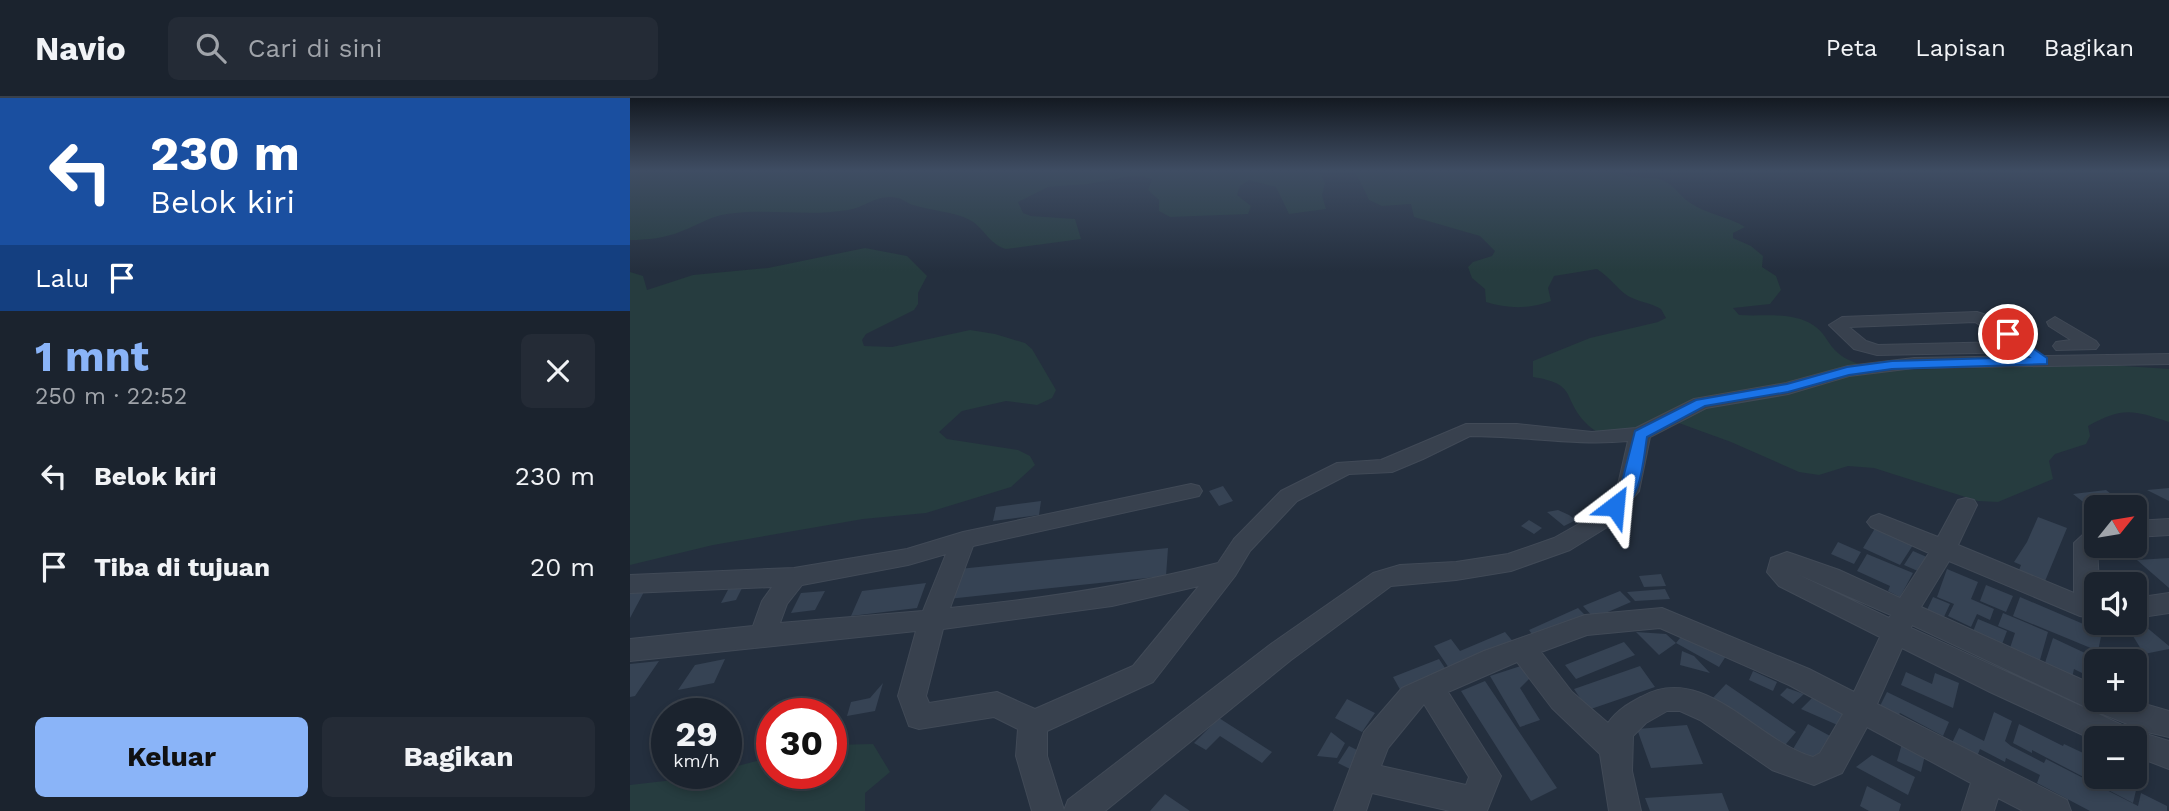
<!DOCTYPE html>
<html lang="id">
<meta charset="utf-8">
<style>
body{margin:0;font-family:"Work Sans",sans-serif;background:#242b36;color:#f1f3f6;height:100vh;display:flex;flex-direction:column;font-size:26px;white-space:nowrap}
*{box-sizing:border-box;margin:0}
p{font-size:23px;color:#a0a4aa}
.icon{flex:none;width:38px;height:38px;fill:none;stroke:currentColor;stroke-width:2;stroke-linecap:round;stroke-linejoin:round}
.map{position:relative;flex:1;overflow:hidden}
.sheet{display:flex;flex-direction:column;background:#1b232e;width:630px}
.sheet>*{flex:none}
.banner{background:#1a4fa0;color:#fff;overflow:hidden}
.needle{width:46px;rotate:60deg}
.fabs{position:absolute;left:1454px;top:397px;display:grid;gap:14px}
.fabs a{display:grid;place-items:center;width:63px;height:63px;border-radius:10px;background:#1b232e;box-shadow:0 4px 10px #0003,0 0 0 2px #39404a;font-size:35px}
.speed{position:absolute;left:21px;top:600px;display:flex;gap:14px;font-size:35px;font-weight:700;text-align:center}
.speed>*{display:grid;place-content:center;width:91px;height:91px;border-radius:50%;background:#1b232e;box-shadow:0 4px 10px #0003,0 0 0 2px #39404a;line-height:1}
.speed small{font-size:18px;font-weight:400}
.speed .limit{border:10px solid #d22;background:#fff;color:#111}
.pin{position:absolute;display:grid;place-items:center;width:60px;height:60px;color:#fff;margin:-30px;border:4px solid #fff;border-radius:50%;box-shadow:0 2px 7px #0007}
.me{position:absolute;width:77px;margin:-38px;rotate:29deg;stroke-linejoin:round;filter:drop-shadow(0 0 5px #0008)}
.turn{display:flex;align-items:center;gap:24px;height:147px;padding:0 35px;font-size:32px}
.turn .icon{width:91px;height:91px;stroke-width:2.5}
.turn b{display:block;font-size:49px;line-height:60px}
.then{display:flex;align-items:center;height:66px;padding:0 35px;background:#0003;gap:14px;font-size:26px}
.round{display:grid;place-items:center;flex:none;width:74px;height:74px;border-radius:10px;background:#242b36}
.summary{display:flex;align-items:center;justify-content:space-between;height:119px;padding:0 35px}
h1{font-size:42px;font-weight:700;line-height:52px;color:#8ab4f8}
.button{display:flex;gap:14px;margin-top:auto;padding:14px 35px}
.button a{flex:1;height:80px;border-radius:10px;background:#8ab4f8;color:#111;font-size:28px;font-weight:700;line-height:80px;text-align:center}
.button a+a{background:#242b36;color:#f1f3f6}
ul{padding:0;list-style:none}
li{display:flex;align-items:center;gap:21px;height:91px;padding:0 35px}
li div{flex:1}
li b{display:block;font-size:26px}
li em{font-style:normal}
header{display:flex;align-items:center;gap:42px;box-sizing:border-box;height:98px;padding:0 35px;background:#1b232e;border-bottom:2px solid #39404a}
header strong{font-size:33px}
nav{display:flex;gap:38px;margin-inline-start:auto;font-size:24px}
.search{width:490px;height:63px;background:#242b36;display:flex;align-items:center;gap:18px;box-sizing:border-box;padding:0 24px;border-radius:10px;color:#a0a4aa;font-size:26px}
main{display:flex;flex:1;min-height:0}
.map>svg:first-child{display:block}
.green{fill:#263c3f}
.building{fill:#364354}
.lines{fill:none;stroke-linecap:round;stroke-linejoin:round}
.minor-casing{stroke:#414a57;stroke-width:2}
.minor{fill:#38414e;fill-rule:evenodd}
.route{fill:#1a73e8;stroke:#114b97;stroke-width:2}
</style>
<header>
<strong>Navio</strong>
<div class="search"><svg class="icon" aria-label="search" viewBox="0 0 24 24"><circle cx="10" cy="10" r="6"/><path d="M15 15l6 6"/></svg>Cari di sini</div>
<nav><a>Peta</a><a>Lapisan</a><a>Bagikan</a></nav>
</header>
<main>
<section class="sheet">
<div class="banner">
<div class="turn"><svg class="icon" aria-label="left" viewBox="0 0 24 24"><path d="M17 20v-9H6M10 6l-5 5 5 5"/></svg><div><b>230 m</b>Belok kiri</div></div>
<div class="then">Lalu<svg class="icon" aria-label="arrive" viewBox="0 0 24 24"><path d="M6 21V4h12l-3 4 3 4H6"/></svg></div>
</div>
<div class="summary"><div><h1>1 mnt</h1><p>250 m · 22:52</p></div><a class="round"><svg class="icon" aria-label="close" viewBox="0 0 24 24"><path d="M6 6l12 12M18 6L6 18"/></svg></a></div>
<ul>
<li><svg class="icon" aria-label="left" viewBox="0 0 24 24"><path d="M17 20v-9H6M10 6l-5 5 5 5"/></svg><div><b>Belok kiri</b></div><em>230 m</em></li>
<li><svg class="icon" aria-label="arrive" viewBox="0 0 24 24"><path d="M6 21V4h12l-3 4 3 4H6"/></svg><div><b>Tiba di tujuan</b></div><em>20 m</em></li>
</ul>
<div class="button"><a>Keluar</a><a>Bagikan</a></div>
</section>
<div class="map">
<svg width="1539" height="713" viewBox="0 0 1539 713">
<rect width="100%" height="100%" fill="#242f3e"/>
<path class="green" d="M 0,73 L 692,73 L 690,75 L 695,85 L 692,97 L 696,111 L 659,116 L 646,89 L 619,82 L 610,88 L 607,97 L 621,108 L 618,116 L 540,119 L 529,113 L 529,102 L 518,92 L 522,81 L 507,77 L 458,86 L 418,89 L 388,104 L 393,115 L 401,118 L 445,121 L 451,141 L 376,151 C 359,146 354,130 340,122 C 323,113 301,113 283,107 C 278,106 273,101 268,100 C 247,95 237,109 218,112 C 177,119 137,110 97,116 C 79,119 68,127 52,133 C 36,140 17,142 0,142 Z
M 725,73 L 986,73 C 1001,83 1012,77 1029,81 C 1042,84 1049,97 1059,104 C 1075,116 1098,118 1115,129 L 1103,135 L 1103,140 L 1121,148 L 1133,158 L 1132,169 L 1146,178 L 1151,192 L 1140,206 L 1103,210 L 1109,217 C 1134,219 1161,213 1183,227 C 1195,234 1198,247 1208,255 C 1224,269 1250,270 1270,272 L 1479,267 L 1539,271 L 1539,324 C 1502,312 1493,309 1458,328 L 1460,338 L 1456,346 L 1425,356 L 1419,363 L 1423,381 L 1368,404 L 1348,403 L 1244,370 L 1218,368 L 1189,377 L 1169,374 L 1101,344 L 1035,320 L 1008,338 L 976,340 C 969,335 960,330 954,323 C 932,298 947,286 903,279 L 903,263 L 960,240 L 1028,224 L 1036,220 L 1031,211 C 1021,205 1009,204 998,198 C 986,190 981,180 967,171 L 924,178 L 918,190 L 921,203 C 900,211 878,211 856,204 L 855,191 L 842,180 L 838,169 L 843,164 L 862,158 L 865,153 L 850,138 L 784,119 L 781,106 L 752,108 L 739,102 Z
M 235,150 L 277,158 L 297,178 L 288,195 L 288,206 L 284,212 L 236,236 L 232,242 L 234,248 L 262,249 L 340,232 L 365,236 L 395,245 L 402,251 L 426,292 L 422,300 L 407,307 L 376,303 L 332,313 L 309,334 L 317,341 L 388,352 L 400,358 L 405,367 L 381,389 L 296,415 L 233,421 L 83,447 L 0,467 L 0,174 L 13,178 L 17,192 L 63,177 L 138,170 Z
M 243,646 L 260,674 L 235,695 L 235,713 L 0,713 L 0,687 L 96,676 L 96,671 L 142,659 L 142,676 L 201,676 L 201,647 Z"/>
<path class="building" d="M 593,388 L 603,403 L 589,408 L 579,393 Z
M 1539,390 L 1539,403 L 1517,392 Z
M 1476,392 L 1499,410 L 1466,410 L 1466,414 L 1443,396 Z
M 411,403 L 409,417 L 363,423 L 366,409 Z
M 928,412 L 939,417 L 946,422 L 934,428 L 917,414 Z
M 1408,419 L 1437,430 L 1413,488 L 1387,477 L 1391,467 L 1384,464 L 1397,444 Z
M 899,422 L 912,430 L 904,436 L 891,428 Z
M 1247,427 L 1285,444 L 1270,467 L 1233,450 Z
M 1208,444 L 1231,454 L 1224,466 L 1201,456 Z
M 538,450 L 536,478 L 318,501 L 329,471 Z
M 1283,453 L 1299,460 L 1290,474 L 1274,467 Z
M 1237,456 L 1283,475 L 1270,499 L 1258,493 L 1260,488 L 1227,473 Z
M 1539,460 L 1539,490 L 1507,462 Z
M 1317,471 L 1348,484 L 1341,501 L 1364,511 L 1360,522 L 1347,516 L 1341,529 L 1318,518 L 1324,506 L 1307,499 Z
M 1031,476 L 1036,488 L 1014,489 L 1009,478 Z
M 296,485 L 287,510 L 221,518 L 232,493 Z
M 114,486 L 106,502 L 91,505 L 100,488 Z
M 1356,487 L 1383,498 L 1376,514 L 1350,503 Z
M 1035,491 L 1040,501 L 1005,503 L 997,494 Z
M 15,492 L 0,520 L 0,495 Z
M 195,493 L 185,512 L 161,515 L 171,495 Z
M 990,493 L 1001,504 L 964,520 L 953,508 Z
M 1303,499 L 1320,506 L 1313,521 L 1296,514 Z
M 1390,499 L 1472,534 L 1468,553 L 1383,518 Z
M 948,510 L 957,519 L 906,542 L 899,532 Z
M 1373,515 L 1418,534 L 1408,569 L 1378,556 L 1385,535 L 1368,528 Z
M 1348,521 L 1377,533 L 1371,549 L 1342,536 Z
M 1495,525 L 1515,528 L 1539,548 L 1539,551 L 1514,556 Z
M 875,534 L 885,546 L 821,573 L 804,548 L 821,541 L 830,553 Z
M 1006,534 L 1036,536 L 1046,545 L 1029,557 Z
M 1054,535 L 1096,558 L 1089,569 L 1046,545 Z
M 1423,540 L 1455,555 L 1452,566 L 1455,568 L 1454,576 L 1444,571 L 1441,584 L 1413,571 Z
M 994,544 L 1005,557 L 946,581 L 935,567 Z
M 1052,553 L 1064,558 L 1080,575 L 1050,567 Z
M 95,561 L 84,585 L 48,592 L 65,567 Z
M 809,561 L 819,576 L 772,595 L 763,579 Z
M 29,563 L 5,598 L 0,599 L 0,566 Z
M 897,566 L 904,576 L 890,590 L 910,622 L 890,629 L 860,578 Z
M 1010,568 L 1025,589 L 958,612 L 944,591 Z
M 1123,573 L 1147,584 L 1143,593 L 1119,582 Z
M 1276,574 L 1302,586 L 1305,575 L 1329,585 L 1323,610 L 1271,587 Z
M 855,583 L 927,690 L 901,703 L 831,593 Z
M 253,585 L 245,613 L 217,618 L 221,604 L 240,600 Z
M 1096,586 L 1166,634 L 1151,652 L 1080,603 Z
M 1157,590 L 1174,596 L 1163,606 L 1150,597 Z
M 1257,594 L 1319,624 L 1313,638 L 1270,615 L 1267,619 L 1249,610 Z
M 1182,600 L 1216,615 L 1212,629 L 1171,611 Z
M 717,601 L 745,615 L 732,634 L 705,620 Z
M 1364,614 L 1382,623 L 1375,643 L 1381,648 L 1414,665 L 1416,661 L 1508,708 L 1511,695 L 1537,708 L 1537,713 L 1460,713 L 1407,685 L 1410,677 L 1376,660 L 1375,664 L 1350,651 L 1346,661 L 1321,647 L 1329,630 L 1354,643 Z
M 589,620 L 642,654 L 632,665 L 590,638 L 576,652 L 564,645 Z
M 1178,626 L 1202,639 L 1188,665 L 1163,651 Z
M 1389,626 L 1433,648 L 1434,646 L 1466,661 L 1466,679 L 1498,679 L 1508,684 L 1503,705 L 1402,652 L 1402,655 L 1383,645 Z
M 1057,627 L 1073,666 L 1021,670 L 1007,631 Z
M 701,634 L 715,645 L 707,660 L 687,658 Z
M 1273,642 L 1296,653 L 1291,674 L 1267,663 Z
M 719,648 L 735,656 L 724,673 L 708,665 Z
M 1242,657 L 1285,679 L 1278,697 L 1226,669 Z
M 1237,688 L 1271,706 L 1269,713 L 1239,713 L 1230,708 Z
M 1092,695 L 1099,713 L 1020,713 L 1015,700 Z
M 535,696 L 560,713 L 520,713 Z"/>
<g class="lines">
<g class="minor-casing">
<path id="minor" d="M 1347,214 L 1366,220 L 1404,249 L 1395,254 L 1247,257 L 1224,251 L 1199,227 L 1212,219 ZM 1345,224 L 1377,244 L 1248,247 L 1236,243 L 1219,229 Z
M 1425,219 L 1466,243 L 1469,247 L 1466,251 L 1426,252 L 1423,248 L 1426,244 L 1441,242 L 1419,228 L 1417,224 Z
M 1539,256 L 1539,266 L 1284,270 L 1219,278 L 1158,296 L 1076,310 L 1020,339 L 1009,393 L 979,428 L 940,452 L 881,473 L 826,482 L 761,488 L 661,562 L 475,713 L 402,713 L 386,658 L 388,631 L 364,619 L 289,631 L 279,628 L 268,598 L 286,533 L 0,563 L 0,541 L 123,528 L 132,503 L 142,489 L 0,495 L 0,477 L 164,470 L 277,451 L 333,434 L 561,386 L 569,388 L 572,393 L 569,398 L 343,448 L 320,510 C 410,501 499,488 588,465 L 604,441 L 651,393 L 707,365 L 751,362 L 836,326 L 887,326 L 962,334 L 1006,330 L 1064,301 L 1156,285 L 1218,268 L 1284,260 ZM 840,338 C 893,338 945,348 998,343 L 987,391 L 963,418 L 924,440 L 878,456 L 826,464 L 770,467 L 743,475 L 641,546 L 438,702 L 434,712 L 417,658 L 417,633 L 523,584 L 605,478 L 620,453 L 667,403 L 719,376 L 762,374 L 793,361 ZM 316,456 L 293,513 L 150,525 L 157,506 L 172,487 L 278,467 ZM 569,488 L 503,568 L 405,611 L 367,594 L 299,605 L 296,598 L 313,531 L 482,508 Z
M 1336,400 L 1344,402 L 1347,407 L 1328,447 L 1444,495 L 1444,445 L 1458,432 L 1466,430 L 1469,486 L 1466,486 L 1466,521 L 1450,518 L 1319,463 L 1291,509 L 1466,588 L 1466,602 L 1501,602 L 1539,613 L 1539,639 L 1517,634 L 1458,610 L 1282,527 L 1281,530 L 1503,632 L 1539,643 L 1539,671 L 1505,658 L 1505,640 L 1466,643 L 1360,594 L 1272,550 L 1247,606 L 1437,702 L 1441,713 L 1393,713 L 1368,700 L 1364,713 L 1332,713 L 1341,685 L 1237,629 L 1212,675 L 1184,687 L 1142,672 L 1070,622 L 1050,613 L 1037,613 L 1016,625 L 1003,638 L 1002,673 L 1011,713 L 979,713 L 970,656 L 922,610 L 887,564 L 818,594 L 871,678 L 857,713 L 820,713 L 742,695 L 736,713 L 704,713 L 734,634 L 772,590 L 854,553 L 955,517 L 1032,510 L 1179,571 L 1224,594 L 1250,539 L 1149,488 L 1137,474 L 1141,460 L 1157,454 L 1166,457 L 1209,472 L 1270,500 L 1299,455 L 1241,429 L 1237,424 L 1241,419 L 1249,416 L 1257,419 L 1308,439 L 1328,402 ZM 1167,476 L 1261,517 L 1259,520 ZM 1030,530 L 1159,587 L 1213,616 L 1190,655 L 1183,659 C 1126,643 1074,563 1011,599 C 998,606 987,612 978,625 L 942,594 L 911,554 L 957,537 ZM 794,606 L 839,679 L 836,687 L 751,668 L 758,650 Z
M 1539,421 L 1539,437 L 1505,439 L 1505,423 Z
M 1539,495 L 1539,515 L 1505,520 L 1505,500 Z"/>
</g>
<use href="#minor" class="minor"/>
</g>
<linearGradient id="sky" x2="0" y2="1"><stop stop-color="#141a22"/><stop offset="0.42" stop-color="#3f4d63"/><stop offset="1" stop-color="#3f4d63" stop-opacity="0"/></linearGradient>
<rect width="1539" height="173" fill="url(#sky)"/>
<path class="route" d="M 1378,233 L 1417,260 L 1417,266 L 1262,271 L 1219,277 L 1158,294 L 1075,308 L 1017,339 C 1013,362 1012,406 985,414 L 976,408 L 990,392 L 1005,333 L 1066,302 L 1157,286 L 1217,269 L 1262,263 L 1399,259 L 1373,239 L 1371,236 Z"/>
</svg>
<div class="fabs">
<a><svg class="needle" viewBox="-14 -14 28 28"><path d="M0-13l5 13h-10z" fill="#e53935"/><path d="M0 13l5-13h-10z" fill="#a0a4aa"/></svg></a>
<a><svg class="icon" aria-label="sound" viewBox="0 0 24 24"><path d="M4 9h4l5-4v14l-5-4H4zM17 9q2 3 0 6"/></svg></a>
<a>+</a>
<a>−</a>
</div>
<div class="speed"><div>29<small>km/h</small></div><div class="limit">30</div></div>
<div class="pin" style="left:1378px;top:236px;background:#d93025"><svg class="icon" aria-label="arrive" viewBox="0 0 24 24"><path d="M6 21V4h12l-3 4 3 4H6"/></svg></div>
<svg class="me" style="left:985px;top:408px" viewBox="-20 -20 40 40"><path d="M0-17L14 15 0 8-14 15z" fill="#1a73e8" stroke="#fff" stroke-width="4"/></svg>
</div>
</main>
